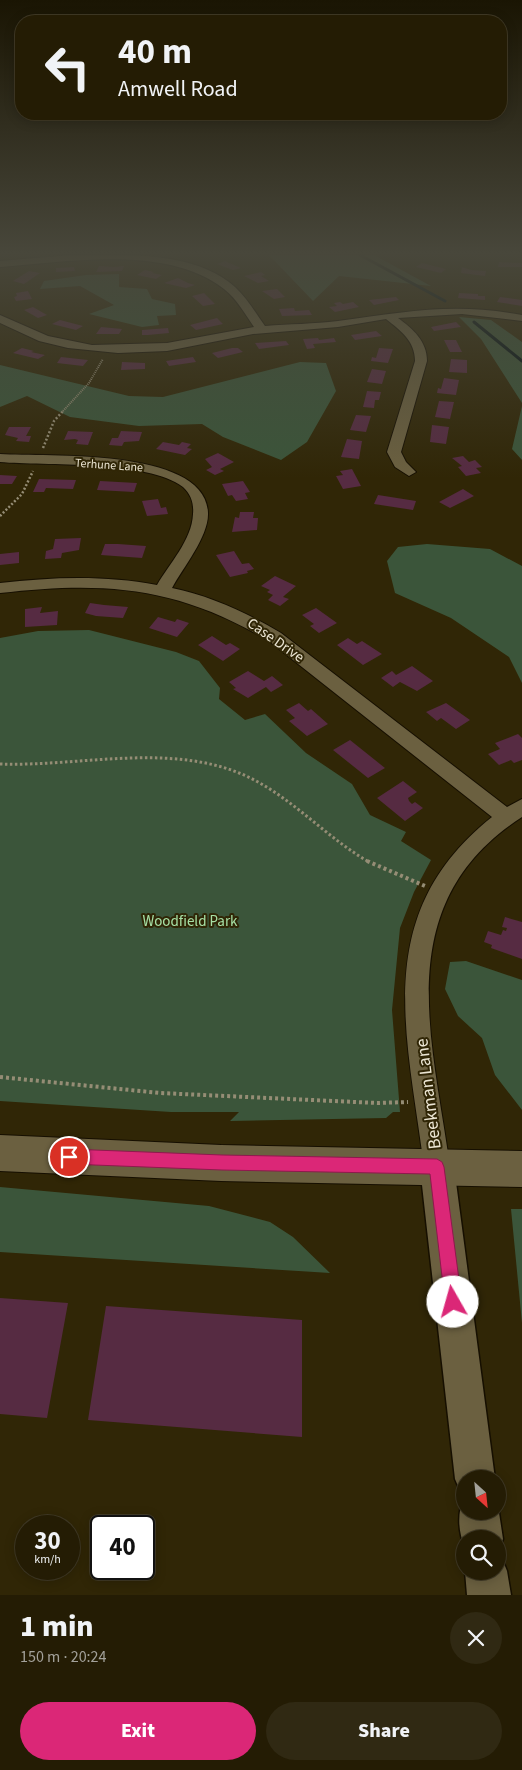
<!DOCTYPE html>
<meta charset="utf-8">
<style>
body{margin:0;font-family:"Source Sans 3",sans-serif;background:#302913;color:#f1f3f6;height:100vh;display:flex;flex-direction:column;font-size:19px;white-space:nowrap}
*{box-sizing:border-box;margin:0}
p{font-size:16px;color:#a3a19a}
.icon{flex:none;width:28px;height:28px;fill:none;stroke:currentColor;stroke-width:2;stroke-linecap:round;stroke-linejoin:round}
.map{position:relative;height:1595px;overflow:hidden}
.panel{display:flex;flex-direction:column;background:#241c04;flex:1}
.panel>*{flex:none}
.top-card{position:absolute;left:15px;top:15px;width:492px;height:105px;border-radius:20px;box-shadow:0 2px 12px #0003,0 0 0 1px #413a26;background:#241c04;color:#f1f3f6;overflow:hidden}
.needle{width:32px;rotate:153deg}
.fabs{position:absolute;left:456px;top:1470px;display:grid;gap:10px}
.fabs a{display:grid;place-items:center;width:50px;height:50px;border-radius:50%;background:#241c04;box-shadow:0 2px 12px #0003,0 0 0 1px #413a26;font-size:25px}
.speed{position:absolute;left:15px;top:1515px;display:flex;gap:10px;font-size:25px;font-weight:700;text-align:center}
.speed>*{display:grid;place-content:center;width:65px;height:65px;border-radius:50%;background:#241c04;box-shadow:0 2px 12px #0003,0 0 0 1px #413a26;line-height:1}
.speed small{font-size:12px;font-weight:400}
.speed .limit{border:2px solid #111;border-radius:8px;background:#fff;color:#111}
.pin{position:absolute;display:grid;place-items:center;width:42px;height:42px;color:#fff;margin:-21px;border:2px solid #fff;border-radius:50%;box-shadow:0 1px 5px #0007}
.me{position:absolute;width:55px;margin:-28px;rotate:353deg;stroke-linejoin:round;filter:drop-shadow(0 0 4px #0008)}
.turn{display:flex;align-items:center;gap:18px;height:105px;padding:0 20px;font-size:22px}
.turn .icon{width:65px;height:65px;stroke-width:2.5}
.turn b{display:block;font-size:35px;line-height:42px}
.round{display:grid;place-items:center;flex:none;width:52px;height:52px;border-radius:26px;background:#302913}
.headline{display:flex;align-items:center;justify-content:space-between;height:85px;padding:0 20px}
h1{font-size:30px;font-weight:800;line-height:38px}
.action{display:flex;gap:10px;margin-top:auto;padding:10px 20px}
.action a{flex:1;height:58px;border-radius:30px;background:#db2777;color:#fff;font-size:20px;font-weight:800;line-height:58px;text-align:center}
.action a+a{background:#302913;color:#f1f3f6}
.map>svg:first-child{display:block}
.green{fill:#3b553a}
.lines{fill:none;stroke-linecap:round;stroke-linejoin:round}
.stream{stroke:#001116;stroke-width:3}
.building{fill:#562b42}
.minor-casing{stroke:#160f00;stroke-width:2}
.tertiary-casing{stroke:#160f00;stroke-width:3}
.secondary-casing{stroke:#160f00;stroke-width:2}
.path-far3{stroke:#958d75;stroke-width:2;stroke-dasharray:1 1;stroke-linecap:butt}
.path-far2{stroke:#958d75;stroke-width:2.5;stroke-dasharray:2 2;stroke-linecap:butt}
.path-far1{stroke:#958d75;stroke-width:3;stroke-dasharray:2.5 2.5;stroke-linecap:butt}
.path{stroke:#958d75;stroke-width:4;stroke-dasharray:3 3;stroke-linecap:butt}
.minor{fill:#6b6040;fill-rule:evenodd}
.tertiary{fill:#6b6040;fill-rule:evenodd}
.secondary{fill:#6b6040;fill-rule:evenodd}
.route{fill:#db2777;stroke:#8e194d}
.labels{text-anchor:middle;stroke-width:4;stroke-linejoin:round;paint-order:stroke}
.far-street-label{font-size:12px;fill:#ebe5d3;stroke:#302606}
.street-label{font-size:15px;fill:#ebe5d3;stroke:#302606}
.park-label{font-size:15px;fill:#a6e0a5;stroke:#302606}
.near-street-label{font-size:18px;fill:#ebe5d3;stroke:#302606}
</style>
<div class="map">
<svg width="522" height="1595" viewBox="0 0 522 1595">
<rect width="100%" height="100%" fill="#302606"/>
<path class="green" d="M 269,255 L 374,255 L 431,286 L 339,276 L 313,301 Z
M 119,274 L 119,287 L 147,289 L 152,299 L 175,304 L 176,315 L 157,316 L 159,325 L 142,327 L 89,314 L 114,305 L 80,286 L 40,289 L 44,281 L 86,275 Z
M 459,317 L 491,320 L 522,342 L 522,403 L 481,339 Z
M 300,362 L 326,363 L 336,391 L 307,442 L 281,460 L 223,437 L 202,424 L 139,426 L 70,417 L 27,396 L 0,407 L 0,365 L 129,396 L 163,397 Z
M 522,406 L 522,460 L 512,449 Z
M 427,544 L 490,549 L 522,566 L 522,683 L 509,657 L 451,618 L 395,593 L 387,561 L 398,547 Z
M 89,630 L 176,652 L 199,661 L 220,688 L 219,699 L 245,720 L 265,714 L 306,753 L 352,784 L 370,815 L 406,832 L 401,841 L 431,860 L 414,892 L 400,928 L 392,1010 L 400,1112 L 393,1112 L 386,1118 L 230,1121 L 239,1112 L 171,1112 L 0,1101 L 0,638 L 38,631 Z
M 466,961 L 522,980 L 522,1110 L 495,1075 L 482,1038 L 458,1016 L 445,989 L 450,962 Z
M 0,1187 L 209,1206 L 270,1222 L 293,1237 L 330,1273 L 0,1252 Z
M 511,1209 L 522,1209 L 522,1323 Z"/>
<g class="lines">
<path class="stream" d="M 360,255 L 445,301
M 474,322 L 522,361"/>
</g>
<path class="building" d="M 225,261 L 241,268 L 233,270 L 217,264 Z
M 499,262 L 522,263 L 522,267 L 498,267 Z
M 422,263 L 446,269 L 441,273 L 416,267 Z
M 99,266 L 114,267 L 124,266 L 122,271 L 96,272 Z
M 74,267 L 75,271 L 56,272 L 56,268 Z
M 462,267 L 471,270 L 486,271 L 485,276 L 461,273 Z
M 145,270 L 154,272 L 152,273 L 162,275 L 156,279 L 137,275 Z
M 29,271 L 40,273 L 24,284 L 13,281 Z
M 261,272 L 265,275 L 261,276 L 269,281 L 258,283 L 244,276 Z
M 178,278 L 188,283 L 195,285 L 186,288 L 164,283 Z
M 277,289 L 285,297 L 274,299 L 262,291 Z
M 28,291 L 32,299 L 16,301 L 14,297 L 17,296 L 16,293 Z
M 204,293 L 215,304 L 203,306 L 192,296 Z
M 459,293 L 478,294 L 478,296 L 485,296 L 485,300 L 458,298 Z
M 396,297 L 399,300 L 374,305 L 369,300 Z
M 500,297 L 522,300 L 522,306 L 497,302 Z
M 340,302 L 343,304 L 353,302 L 359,307 L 335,312 L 329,307 L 337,306 L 334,303 Z
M 33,307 L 47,315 L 38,318 L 24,310 Z
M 294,308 L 295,311 L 309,310 L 312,315 L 282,316 L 279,309 Z
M 217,318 L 223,324 L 196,330 L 190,325 Z
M 60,320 L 83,326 L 76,330 L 52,324 Z
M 456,322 L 461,327 L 434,331 L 431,327 Z
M 101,327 L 122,329 L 119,334 L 96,334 Z
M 168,328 L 169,333 L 148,335 L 142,335 L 142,330 Z
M 376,331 L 382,336 L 355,340 L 351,335 Z
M 318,338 L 319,340 L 334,338 L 336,342 L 313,344 L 315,348 L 307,349 L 303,339 Z
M 444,340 L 456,340 L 462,352 L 450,352 Z
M 286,341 L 289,345 L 259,349 L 255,343 Z
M 22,348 L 34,351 L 31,352 L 45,355 L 38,359 L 13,353 Z
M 232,348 L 238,348 L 243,352 L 218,358 L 212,353 Z
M 379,348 L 393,349 L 388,363 L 371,361 L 372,357 L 376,358 Z
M 61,357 L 88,360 L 83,366 L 57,363 Z
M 193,357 L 196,362 L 169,366 L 166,361 Z
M 451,359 L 467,360 L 467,373 L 449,372 Z
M 122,362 L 145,363 L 145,369 L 121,370 Z
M 372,369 L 386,371 L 382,384 L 367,382 Z
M 444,378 L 459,380 L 456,395 L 437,393 L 438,388 L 441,389 Z
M 367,391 L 381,392 L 379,400 L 375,400 L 374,408 L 363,407 Z
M 439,401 L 454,402 L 450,419 L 435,417 Z
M 356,415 L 371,416 L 366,432 L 350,430 Z
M 432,425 L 449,427 L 446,444 L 430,442 Z
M 9,427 L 31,427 L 26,436 L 31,436 L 29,442 L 16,441 L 18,438 L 5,435 Z
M 68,431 L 93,432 L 88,445 L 76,444 L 78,440 L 75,439 L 64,440 Z
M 121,431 L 142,432 L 139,441 L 124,442 L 122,446 L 109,445 L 112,438 L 118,438 Z
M 347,439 L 362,441 L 359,459 L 341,457 Z
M 163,442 L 179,445 L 182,442 L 191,444 L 187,448 L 192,449 L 185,455 L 156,449 Z
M 218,453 L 234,462 L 220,469 L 224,471 L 215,475 L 206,470 L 212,467 L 205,459 Z
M 463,456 L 469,462 L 475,460 L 482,467 L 476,468 L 481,473 L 466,476 L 458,467 L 462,466 L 452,458 Z
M 352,469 L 361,486 L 343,489 L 336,476 L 343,475 L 340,471 Z
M 0,475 L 17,476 L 12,484 L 0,484 Z
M 39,479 L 76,480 L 73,489 L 46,488 L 44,492 L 33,492 Z
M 100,481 L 137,483 L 134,492 L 97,490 Z
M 243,481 L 250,492 L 245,493 L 248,499 L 236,501 L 232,495 L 228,496 L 222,484 Z
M 463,489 L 474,496 L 450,508 L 439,502 Z
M 378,495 L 416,501 L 413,510 L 374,504 Z
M 158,499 L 161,508 L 166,507 L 168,514 L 147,516 L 142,501 Z
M 240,512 L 254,512 L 253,518 L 258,518 L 257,530 L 232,532 L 235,517 L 239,518 Z
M 81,538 L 79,550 L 62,553 L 61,558 L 45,559 L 46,551 L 53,549 L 55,539 Z
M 105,544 L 118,544 L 146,546 L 142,558 L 101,555 Z
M 234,551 L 242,564 L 249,563 L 254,569 L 247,571 L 248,573 L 230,577 L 216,555 Z
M 19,552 L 19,563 L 0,565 L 0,554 Z
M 275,576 L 296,586 L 285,595 L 283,597 L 289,599 L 280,606 L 268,600 L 273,595 L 267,592 L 270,590 L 261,586 Z
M 90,603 L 104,605 L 128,607 L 123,618 L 96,616 L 85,613 Z
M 42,607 L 40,613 L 58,611 L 57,625 L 25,627 L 25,609 Z
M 316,608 L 337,623 L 319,633 L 310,626 L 314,624 L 302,615 Z
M 158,617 L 175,622 L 177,619 L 189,623 L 177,637 L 149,628 Z
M 212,636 L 226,645 L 230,643 L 240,649 L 223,661 L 198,645 Z
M 348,638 L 357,644 L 362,641 L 382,654 L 363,665 L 337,645 Z
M 412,666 L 433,681 L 417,691 L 400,682 L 393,687 L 381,678 L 392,671 L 396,675 Z
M 248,671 L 264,681 L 272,676 L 283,685 L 271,692 L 266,687 L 248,698 L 233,689 L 236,688 L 229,682 Z
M 299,703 L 308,711 L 311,709 L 328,724 L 307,736 L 289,721 L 295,718 L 286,710 Z
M 446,703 L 470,720 L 456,729 L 441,718 L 437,721 L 426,712 Z
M 518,734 L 522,738 L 522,760 L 514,763 L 511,760 L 499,765 L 488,754 L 500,749 L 495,743 Z
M 350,740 L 385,768 L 368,778 L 333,750 Z
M 403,781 L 417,792 L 408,798 L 409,801 L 412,804 L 415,802 L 423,808 L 405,821 L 377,798 Z
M 505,917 L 522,922 L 522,959 L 491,948 L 492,945 L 484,942 L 488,931 L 501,935 L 503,930 L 506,931 L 507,928 L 502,927 Z
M 0,1298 L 68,1303 L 47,1418 L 0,1414 Z
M 106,1306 L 302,1320 L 302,1437 L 88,1420 Z"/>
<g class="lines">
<g class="minor-casing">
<path id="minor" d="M 71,255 C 122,255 194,250 235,287 C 247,298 255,312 265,326 C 289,324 314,324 338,321 C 406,312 453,302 522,315 L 522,321 L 462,314 L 398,318 C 413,329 427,341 427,361 L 401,452 L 406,462 L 416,472 L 409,476 L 395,467 L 387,452 L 415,361 C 415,341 401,331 386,319 L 338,327 L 253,334 L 167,351 L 118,353 L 68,348 L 39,341 L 0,323 L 0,315 L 48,336 L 92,345 L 167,343 L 254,327 C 245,314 237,299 224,289 C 167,244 67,262 0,267 L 0,261 Z
M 0,454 C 47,457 206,447 208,513 C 209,536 183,568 172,588 C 211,596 247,613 281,633 L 507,807 L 522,799 L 522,817 C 389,903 432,1037 450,1167 L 446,1176 L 437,1180 L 428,1176 L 424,1167 C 407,1033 370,914 492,817 L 269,641 C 177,586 104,581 0,593 L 0,583 C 53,577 105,575 157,585 C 169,564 192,540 193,514 C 194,504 191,494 183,487 C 148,460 45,466 0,462 Z"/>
</g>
<g class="tertiary-casing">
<path id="tertiary" d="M 437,1150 L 449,1155 L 454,1167 L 495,1479 L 465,1479 L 465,1495 L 461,1493 L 455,1479 L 420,1167 L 425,1155 Z
M 464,1496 L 465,1511 L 498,1511 L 498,1506 L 503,1539 L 498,1552 L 498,1539 L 465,1539 L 465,1548 C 458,1531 457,1514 464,1496 Z
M 498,1555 L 501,1556 L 507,1571 L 511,1595 L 467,1595 L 465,1571 L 465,1570 L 498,1571 Z"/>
</g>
<g class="secondary-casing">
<path id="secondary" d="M 0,1135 L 221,1145 L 522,1151 L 522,1187 L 221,1181 L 0,1171 Z"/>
</g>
<path class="path-far3" d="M 63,411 L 89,383 L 103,359"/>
<path class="path-far2" d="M 43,448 L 54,421 L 64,410
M 0,516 L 22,494 L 33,471"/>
<path class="path-far1" d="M 0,764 C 84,767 181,739 258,782 C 298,804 329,839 369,862"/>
<path class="path" d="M 367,861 L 425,886
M 0,1077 L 160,1093 L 377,1103 L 408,1102"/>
<use href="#minor" class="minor"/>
<use href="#tertiary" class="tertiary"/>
<use href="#secondary" class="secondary"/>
</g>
<linearGradient id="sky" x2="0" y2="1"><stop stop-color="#1a1503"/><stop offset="0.53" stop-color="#48473b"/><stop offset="1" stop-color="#48473b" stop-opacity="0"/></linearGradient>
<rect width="522" height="478" fill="url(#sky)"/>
<path class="route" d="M 69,1149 L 222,1155 L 437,1159 L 442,1162 L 444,1167 L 462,1302 L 459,1308 L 453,1310 L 447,1308 L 445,1302 L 430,1174 L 222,1170 L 69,1164 L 64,1162 L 62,1157 L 64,1151 Z"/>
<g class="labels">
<g class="far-street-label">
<text transform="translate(109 465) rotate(4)" y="4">Terhune Lane</text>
</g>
<g class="street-label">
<text transform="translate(276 640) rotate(35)" y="5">Case Drive</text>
</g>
<g class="park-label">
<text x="190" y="926">Woodfield Park</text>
</g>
<g class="near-street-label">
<text transform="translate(428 1094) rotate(-97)" y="6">Beekman Lane</text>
</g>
</g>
</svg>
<div class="fabs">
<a><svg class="needle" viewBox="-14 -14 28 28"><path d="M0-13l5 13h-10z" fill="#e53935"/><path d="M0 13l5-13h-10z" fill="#a3a19a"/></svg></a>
<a><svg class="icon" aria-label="search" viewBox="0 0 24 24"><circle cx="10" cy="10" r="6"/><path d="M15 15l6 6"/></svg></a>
</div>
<div class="speed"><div>30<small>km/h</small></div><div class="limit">40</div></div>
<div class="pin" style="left:69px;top:1157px;background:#d93025"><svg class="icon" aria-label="arrive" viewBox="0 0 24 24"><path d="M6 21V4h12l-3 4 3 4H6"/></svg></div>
<svg class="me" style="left:453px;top:1302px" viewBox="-20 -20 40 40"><circle r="19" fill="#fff"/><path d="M0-13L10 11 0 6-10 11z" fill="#db2777"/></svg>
<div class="top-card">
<div class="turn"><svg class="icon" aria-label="left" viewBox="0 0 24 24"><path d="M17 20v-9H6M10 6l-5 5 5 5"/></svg><div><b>40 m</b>Amwell Road</div></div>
</div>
</div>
<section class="panel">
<div class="headline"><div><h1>1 min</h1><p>150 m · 20:24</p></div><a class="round"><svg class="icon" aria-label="close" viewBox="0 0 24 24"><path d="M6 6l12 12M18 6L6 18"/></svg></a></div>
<div class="action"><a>Exit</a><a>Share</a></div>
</section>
